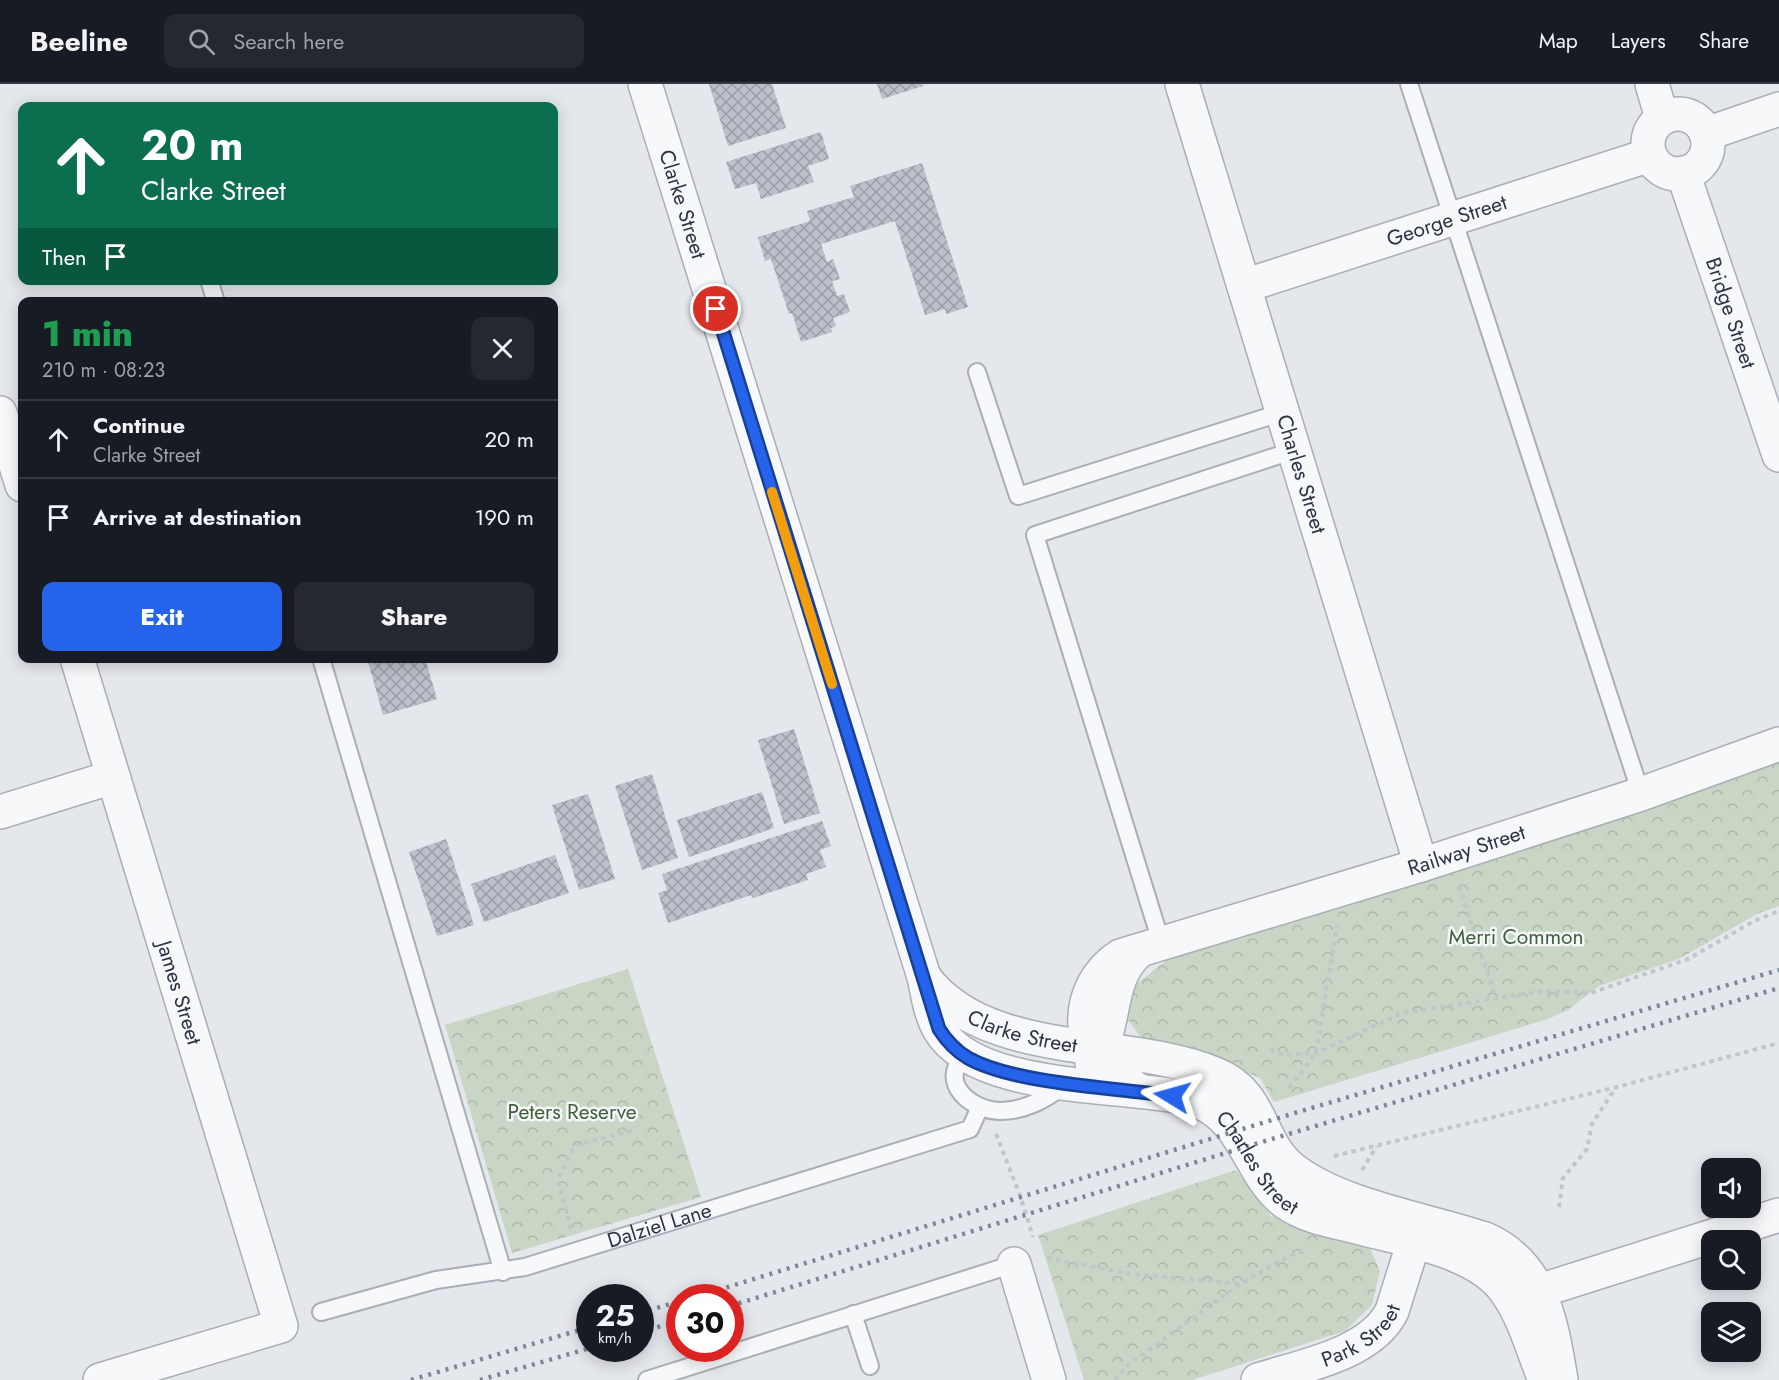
<!DOCTYPE html>
<meta charset="utf-8">
<style>
body{margin:0;font-family:Jost,sans-serif;background:#242831;color:#f1f3f6;height:100vh;display:flex;flex-direction:column;font-size:22px;white-space:nowrap}
*{box-sizing:border-box;margin:0}
p{font-size:20px;color:#9ea1a6}
.icon{flex:none;width:33px;height:33px;fill:none;stroke:currentColor;stroke-width:2;stroke-linecap:round;stroke-linejoin:round}
.map{position:relative;flex:1;overflow:hidden}
.drawer{position:absolute;left:18px;top:213px;width:540px;height:366px;display:flex;flex-direction:column;background:#171b24;border-radius:12px;box-shadow:0 3px 15px #0003}
.drawer>*{flex:none}
.guide{position:absolute;left:18px;top:18px;width:540px;height:183px;border-radius:12px;box-shadow:0 3px 15px #0003;background:#0b6e4f;color:#fff;overflow:hidden}
.tools{position:absolute;left:1701px;top:1074px;display:grid;gap:12px}
.tools a{display:grid;place-items:center;width:60px;height:60px;border-radius:12px;background:#171b24;box-shadow:0 3px 15px #0003;font-size:30px}
.speed{position:absolute;left:576px;top:1200px;display:flex;gap:12px;font-size:30px;font-weight:700;text-align:center}
.speed>*{display:grid;place-content:center;width:78px;height:78px;border-radius:50%;background:#171b24;box-shadow:0 3px 15px #0003;line-height:1}
.speed small{font-size:15px;font-weight:400}
.speed .limit{border:9px solid #d22;background:#fff;color:#111}
.pin{position:absolute;display:grid;place-items:center;width:51px;height:51px;color:#fff;margin:-26px;border:3px solid #fff;border-radius:50%;box-shadow:0 2px 6px #0007}
.me{position:absolute;width:66px;margin:-33px;rotate:278deg;stroke-linejoin:round;filter:drop-shadow(0 0 4px #0008)}
.turn{display:flex;align-items:center;gap:21px;height:126px;padding:0 24px;font-size:27px}
.turn .icon{width:78px;height:78px;stroke-width:2.5}
.turn b{display:block;font-size:42px;line-height:51px}
.then{display:flex;align-items:center;height:57px;padding:0 24px;background:#0003;gap:12px;font-size:22px}
.round{display:grid;place-items:center;flex:none;width:63px;height:63px;border-radius:12px;background:#242831}
.headline{display:flex;align-items:center;justify-content:space-between;height:102px;padding:0 24px}
h1{font-size:36px;font-weight:800;line-height:45px;color:#1e9e55}
.action{display:flex;gap:12px;margin-top:auto;padding:12px 24px}
.action a{flex:1;height:69px;border-radius:12px;background:#2563eb;color:#fff;font-size:24px;font-weight:800;line-height:69px;text-align:center}
.action a+a{background:#242831;color:#f1f3f6}
ul{padding:0;list-style:none}
li{display:flex;align-items:center;gap:18px;height:78px;padding:0 24px;border-top:2px solid #363941}
li div{flex:1}
li b{display:block;font-size:22px}
li em{font-style:normal}
header{display:flex;align-items:center;gap:36px;box-sizing:border-box;height:84px;padding:0 30px;background:#171b24;border-bottom:2px solid #363941}
header strong{font-size:28px}
nav{display:flex;gap:33px;margin-inline-start:auto;font-size:21px}
.search{width:420px;height:54px;background:#242831;display:flex;align-items:center;gap:15px;box-sizing:border-box;padding:0 21px;border-radius:12px;color:#9ea1a6;font-size:22px}
.map>svg:first-child{display:block}
.park{fill:url(#park-crowns)}
.building{fill:url(#building-cross-hatch)}
.lines{fill:none;stroke-linecap:round;stroke-linejoin:round}
.service-casing{stroke:#a9aeb7;stroke-width:20}
.minor-casing{stroke:#a9aeb7;stroke-width:36}
.path{stroke:#c2c5cb;stroke-width:4;stroke-dasharray:4.5 4.5;stroke-linecap:butt}
.service{stroke:#f7f8fa;stroke-width:16}
.minor{stroke:#f7f8fa;stroke-width:33}
.rail{stroke:#7d8696;stroke-width:4.5;stroke-dasharray:3 6;stroke-linecap:butt}
.route-casing{stroke:#184099;stroke-width:15}
.route{stroke:#2563eb;stroke-width:10}
.slow{stroke:#f59e0b;stroke-width:10}
.labels{text-anchor:middle;stroke-width:5;stroke-linejoin:round;paint-order:stroke}
.street-label{font-size:21px;fill:#2b3445;stroke:#f4f6f9}
.park-label{font-size:21px;fill:#3f6138;stroke:#f4f6f9}
</style>
<header>
<strong>Beeline</strong>
<div class="search"><svg class="icon" aria-label="search" viewBox="0 0 24 24"><circle cx="10" cy="10" r="6"/><path d="M15 15l6 6"/></svg>Search here</div>
<nav><a>Map</a><a>Layers</a><a>Share</a></nav>
</header>
<div class="map">
<svg width="1779" height="1296" viewBox="0 0 1779 1296">
<defs>
<pattern id="park-crowns" width="20" height="18" patternUnits="userSpaceOnUse" patternTransform="scale(1.5)"><rect width="20" height="18" fill="#c9d6c5"/><path d="M2 6a3 3 0 1 1 6 0M12 15a3 3 0 1 1 6 0" fill="none" stroke="#adb8ab"/></pattern>
<pattern id="building-cross-hatch" width="8" height="8" patternUnits="userSpaceOnUse" patternTransform="scale(1.5)"><rect width="8" height="8" fill="#bbc0ca"/><path d="M0 0l8 8M0 8l8-8" fill="none" stroke="#989da6"/></pattern>
</defs>
<rect width="100%" height="100%" fill="#e4e7ec"/>
<path class="park" d="M 1779,677 L 1779,822 L 1757,830 L 1679,875 L 1599,902 L 1568,926 L 1548,935 L 1274,1018 L 1260,994 L 1235,983 L 1146,960 L 1128,936 L 1129,911 L 1139,898 L 1169,874 Z
M 628,885 L 701,1113 L 512,1169 L 445,941 Z
M 1236,1086 L 1271,1132 L 1370,1164 L 1380,1187 L 1372,1221 L 1345,1247 L 1192,1296 L 1084,1296 L 1038,1151 Z"/>
<path class="building" d="M 709,0 L 772,0 L 786,44 L 728,62 Z
M 877,0 L 922,0 L 923,2 L 882,15 Z
M 821,48 L 829,75 L 808,82 L 814,98 L 761,115 L 756,99 L 735,105 L 726,78 Z
M 922,79 L 968,223 L 946,230 L 945,225 L 925,231 L 895,137 L 821,160 L 827,178 L 833,175 L 840,195 L 832,197 L 837,212 L 844,210 L 850,228 L 833,234 L 836,242 L 831,244 L 832,248 L 801,258 L 792,229 L 789,230 L 771,175 L 765,177 L 758,153 L 810,137 L 807,127 L 854,113 L 850,102 Z
M 367,574 L 425,574 L 437,615 L 383,631 Z
M 794,645 L 820,729 L 784,740 L 758,656 Z
M 652,690 L 678,774 L 642,786 L 615,702 Z
M 762,708 L 774,744 L 689,773 L 677,736 Z
M 588,710 L 615,795 L 579,806 L 552,721 Z
M 822,737 L 831,762 L 820,766 L 826,783 L 806,790 L 808,796 L 753,814 L 751,811 L 668,839 L 658,809 L 667,806 L 662,790 Z
M 446,755 L 474,841 L 437,852 L 409,768 Z
M 555,771 L 569,809 L 484,838 L 471,800 Z"/>
<g class="lines">
<g class="service-casing">
<g id="service">
<path d="M 1409,0 L 1641,710"/>
<path d="M 209,196 L 216,218"/>
<path d="M 977,288 L 1018,412 L 1283,328"/>
<path d="M 321,574 L 503,1188"/>
<path d="M 1161,858 L 1035,451 L 1295,366"/>
<path d="M 965,971 C 937,998 971,1027 1001,1027 C 1025,1027 1046,1015 1065,1001"/>
<path id="s1" d="M 321,1228 L 436,1196 L 525,1183 L 970,1045 L 980,1023"/>
<path d="M 853,1230 L 870,1282"/>
<path d="M 647,1296 L 1014,1180"/>
</g>
</g>
<g class="minor-casing">
<g id="minor">
<path id="s2" d="M 645,0 L 924,893 C 928,911 930,929 939,945 C 971,1001 1096,1001 1154,1009 C 1170,1011 1187,1012 1202,1019 C 1245,1038 1250,1091 1285,1118 C 1306,1133 1333,1137 1357,1143 C 1404,1156 1480,1167 1507,1209 C 1525,1235 1533,1267 1545,1296"/>
<path id="s3" d="M 1182,0 L 1421,781"/>
<path d="M 1652,0 L 1662,34"/>
<circle cx="1678" cy="60" r="30"/>
<path d="M 1706,50 L 1779,25"/>
<path id="s4" d="M 1683,89 L 1779,371"/>
<path id="s5" d="M 1244,202 L 1650,71"/>
<path d="M 0,329 L 22,401"/>
<path id="s6" d="M 77,574 L 281,1242 L 100,1296"/>
<path d="M 0,728 L 113,693"/>
<path id="s7" d="M 924,893 C 985,976 1125,953 1215,990 C 1263,1009 1257,1054 1290,1083 C 1335,1121 1428,1136 1485,1155 C 1543,1180 1552,1241 1561,1296"/>
<path d="M 1092,980 C 1118,947 1105,898 1137,869"/>
<path id="s8" d="M 1139,1007 L 1113,987 L 1085,942 C 1083,913 1097,887 1120,872 L 1421,781 L 1641,710 L 1779,660"/>
<path d="M 1014,1180 L 1049,1296"/>
<path d="M 1519,1217 L 1539,1207 L 1779,1131"/>
<path id="s9" d="M 1258,1296 C 1302,1282 1371,1270 1392,1227 L 1420,1138"/>
</g>
</g>
<path class="path" d="M 1459,802 L 1496,915
M 1270,966 L 1284,971 L 1316,969 L 1402,929 L 1544,907 L 1591,909 L 1688,875 L 1754,837 L 1779,827
M 1289,1004 L 1316,969 L 1337,841
M 996,1050 L 1021,1114 L 1033,1153
M 1334,1072 L 1617,1003 L 1779,959
M 1362,1086 L 1377,1062
M 1559,1123 L 1563,1094 L 1587,1065 L 1592,1040 L 1616,1003
M 571,1145 L 558,1095 L 575,1061 L 636,1046
M 1047,1174 L 1133,1190 L 1242,1200
M 1115,1296 L 1126,1282 C 1185,1242 1241,1192 1306,1165"/>
<use href="#service" class="service"/>
<use href="#minor" class="minor"/>
<path class="rail" d="M 692,1214 L 1298,1028 L 1779,886
M 730,1222 L 1245,1063 L 1779,904
M 640,1229 L 680,1217
M 640,1248 L 680,1237
M 411,1296 L 590,1243
M 480,1296 L 590,1264"/>
</g>
<g class="lines">
<g class="route-casing">
<path id="route" d="M 716,225 L 939,945 C 946,956 956,967 968,974 C 1014,1000 1118,1004 1172,1012"/>
</g>
<use href="#route" class="route"/>
<path class="slow" d="M 772,408 L 832,600"/>
</g>
<g class="labels">
<g class="street-label">
<text dy="7" stroke="none"><textPath href="#s2" startOffset="126">Clarke Street</textPath></text>
<text dy="7" stroke="none"><textPath href="#s5" startOffset="213">George Street</textPath></text>
<text dy="7" stroke="none"><textPath href="#s4" startOffset="148">Bridge Street</textPath></text>
<text dy="7" stroke="none"><textPath href="#s3" startOffset="408">Charles Street</textPath></text>
<text dy="7" stroke="none"><textPath href="#s8" startOffset="530">Railway Street</textPath></text>
<text dy="7" stroke="none"><textPath href="#s6" startOffset="350">James Street</textPath></text>
<text dy="7" stroke="none"><textPath href="#s7" startOffset="116">Clarke Street</textPath></text>
<text dy="7" stroke="none"><textPath href="#s2" startOffset="1353">Charles Street</textPath></text>
<text dy="7" stroke="none"><textPath href="#s1" startOffset="350">Dalziel Lane</textPath></text>
<text dy="7" stroke="none"><textPath href="#s9" startOffset="114">Park Street</textPath></text>
</g>
<g class="park-label">
<text x="1516" y="860">Merri Common</text>
<text x="572" y="1035">Peters Reserve</text>
</g>
</g>
</svg>
<div class="tools">
<a><svg class="icon" aria-label="sound" viewBox="0 0 24 24"><path d="M4 9h4l5-4v14l-5-4H4zM17 9q2 3 0 6"/></svg></a>
<a><svg class="icon" aria-label="search" viewBox="0 0 24 24"><circle cx="10" cy="10" r="6"/><path d="M15 15l6 6"/></svg></a>
<a><svg class="icon" aria-label="layers" viewBox="0 0 24 24"><path d="M12 4l9 5-9 5-9-5zM3 14l9 5 9-5"/></svg></a>
</div>
<div class="speed"><div>25<small>km/h</small></div><div class="limit">30</div></div>
<div class="pin" style="left:716px;top:225px;background:#d93025"><svg class="icon" aria-label="arrive" viewBox="0 0 24 24"><path d="M6 21V4h12l-3 4 3 4H6"/></svg></div>
<svg class="me" style="left:1172px;top:1012px" viewBox="-20 -20 40 40"><path d="M0-17L14 15 0 8-14 15z" fill="#2563eb" stroke="#fff" stroke-width="4"/></svg>
<div class="guide">
<div class="turn"><svg class="icon" aria-label="ahead" viewBox="0 0 24 24"><path d="M12 20V5M6 11l6-6 6 6"/></svg><div><b>20 m</b>Clarke Street</div></div>
<div class="then">Then<svg class="icon" aria-label="arrive" viewBox="0 0 24 24"><path d="M6 21V4h12l-3 4 3 4H6"/></svg></div>
</div>
<section class="drawer">
<div class="headline"><div><h1>1 min</h1><p>210 m · 08:23</p></div><a class="round"><svg class="icon" aria-label="close" viewBox="0 0 24 24"><path d="M6 6l12 12M18 6L6 18"/></svg></a></div>
<ul>
<li><svg class="icon" aria-label="ahead" viewBox="0 0 24 24"><path d="M12 20V5M6 11l6-6 6 6"/></svg><div><b>Continue</b><p>Clarke Street</p></div><em>20 m</em></li>
<li><svg class="icon" aria-label="arrive" viewBox="0 0 24 24"><path d="M6 21V4h12l-3 4 3 4H6"/></svg><div><b>Arrive at destination</b></div><em>190 m</em></li>
</ul>
<div class="action"><a>Exit</a><a>Share</a></div>
</section>
</div>
